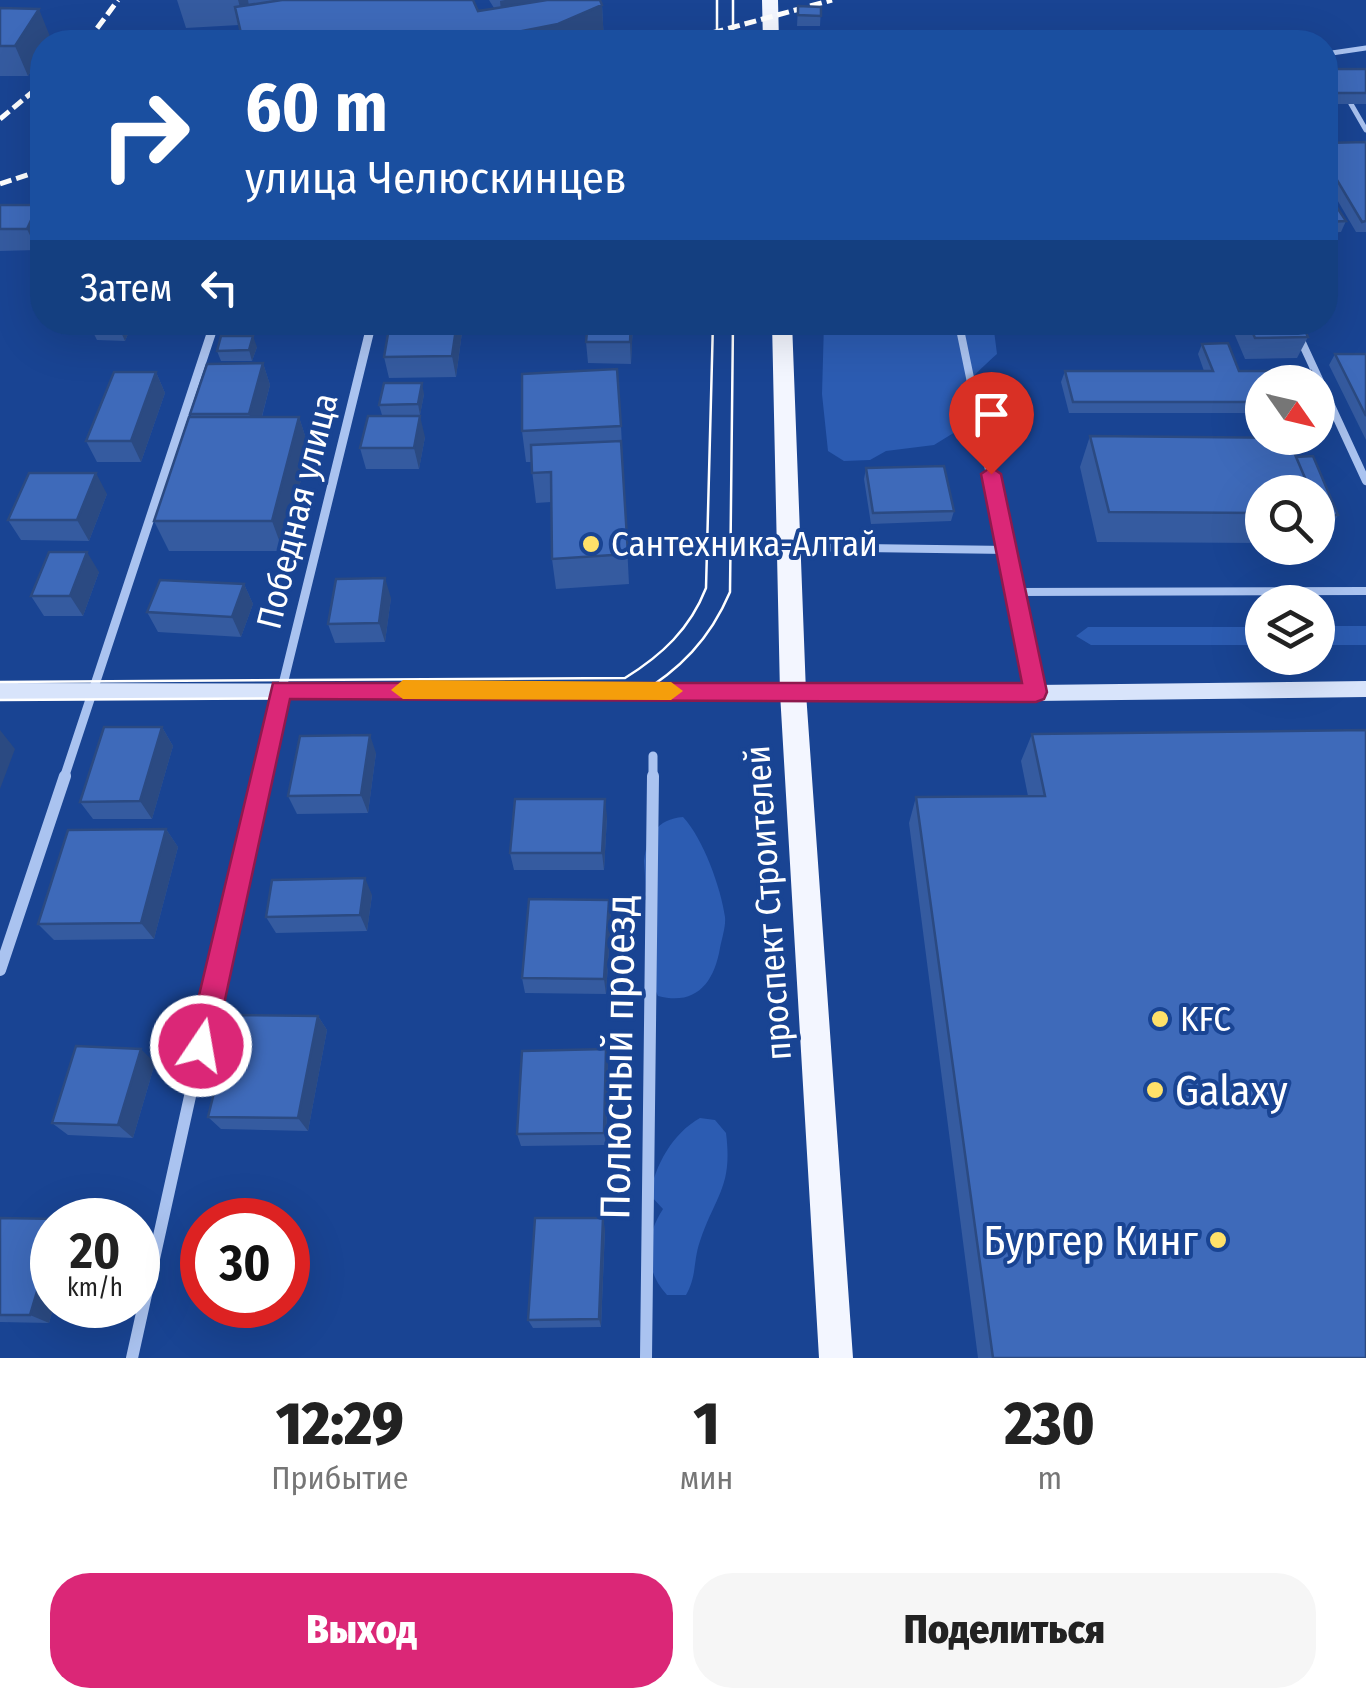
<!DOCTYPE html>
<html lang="ru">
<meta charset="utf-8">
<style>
body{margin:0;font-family:"Fira Sans Condensed",sans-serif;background:#f6f6f6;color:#222;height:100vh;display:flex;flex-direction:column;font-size:38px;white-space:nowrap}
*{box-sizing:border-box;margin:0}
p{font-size:32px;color:#767676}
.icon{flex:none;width:55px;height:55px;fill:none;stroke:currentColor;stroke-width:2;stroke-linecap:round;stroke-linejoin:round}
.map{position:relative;height:1358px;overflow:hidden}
.side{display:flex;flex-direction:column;background:#fff;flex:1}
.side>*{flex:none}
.top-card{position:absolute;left:30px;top:30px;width:1308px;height:305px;border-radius:40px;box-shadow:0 10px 40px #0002;background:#1a4fa0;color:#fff;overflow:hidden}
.needle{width:65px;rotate:124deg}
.buttons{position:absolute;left:1245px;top:365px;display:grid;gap:20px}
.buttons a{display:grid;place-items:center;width:90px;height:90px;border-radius:50%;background:#fff;box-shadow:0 10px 40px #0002;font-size:50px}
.speed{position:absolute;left:30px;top:1198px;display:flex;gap:20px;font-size:50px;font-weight:700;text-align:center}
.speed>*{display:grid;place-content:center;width:130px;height:130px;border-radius:50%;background:#fff;box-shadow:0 10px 40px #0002;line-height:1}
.speed small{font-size:25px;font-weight:400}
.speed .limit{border:15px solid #d22;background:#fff;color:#111}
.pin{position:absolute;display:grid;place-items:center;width:85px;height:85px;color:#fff;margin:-102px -42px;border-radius:50% 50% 50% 0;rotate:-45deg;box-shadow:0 0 10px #0007}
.pin .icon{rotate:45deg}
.me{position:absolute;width:110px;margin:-55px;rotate:12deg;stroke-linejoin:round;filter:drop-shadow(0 0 8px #0008)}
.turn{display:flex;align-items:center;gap:35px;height:210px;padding:0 50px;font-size:45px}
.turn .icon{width:130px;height:130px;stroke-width:2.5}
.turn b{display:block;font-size:70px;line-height:85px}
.then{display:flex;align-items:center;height:95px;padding:0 50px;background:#0003;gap:20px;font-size:38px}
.eta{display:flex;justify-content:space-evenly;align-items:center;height:170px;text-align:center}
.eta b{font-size:60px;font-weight:800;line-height:70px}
.button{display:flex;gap:20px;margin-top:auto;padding:20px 50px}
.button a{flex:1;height:115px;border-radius:40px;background:#db2777;color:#fff;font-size:40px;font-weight:800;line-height:115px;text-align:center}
.button a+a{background:#f6f6f6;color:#222}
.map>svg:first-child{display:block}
.green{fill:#2c5cb2}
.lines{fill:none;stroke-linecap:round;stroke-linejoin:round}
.service-far1{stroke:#aac3f0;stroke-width:5}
.service{stroke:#aac3f0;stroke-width:8}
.minor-far2{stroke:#aac3f0;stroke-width:8}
.minor-far1{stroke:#aac3f0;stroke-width:9}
.minor{stroke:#aac3f0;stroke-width:12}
.secondary{fill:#d8e4fb;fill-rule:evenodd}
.primary{fill:#f3f6ff;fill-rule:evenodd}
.tram{stroke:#fff;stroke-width:2.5}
.rail{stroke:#fff;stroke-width:5;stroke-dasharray:12 5;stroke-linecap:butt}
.wall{fill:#355ba0}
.shaded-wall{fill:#2b4a82}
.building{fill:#3e6aba;stroke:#2b4a82;stroke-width:2.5}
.route{fill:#db2777;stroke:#8e194d;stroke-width:2.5}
.slow{fill:#f59e0b}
.poi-dot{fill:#ffe169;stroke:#194493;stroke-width:4}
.labels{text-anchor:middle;stroke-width:8;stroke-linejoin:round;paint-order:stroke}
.street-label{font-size:35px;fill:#fff;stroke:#194493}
.poi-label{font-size:35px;fill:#fff;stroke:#194493;text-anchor:start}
.near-street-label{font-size:42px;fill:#fff;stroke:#194493}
.near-poi-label{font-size:42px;fill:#fff;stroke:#194493;text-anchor:start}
</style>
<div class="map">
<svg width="1366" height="1358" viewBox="0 0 1366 1358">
<rect width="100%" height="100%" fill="#194493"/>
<path class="green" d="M 824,323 L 993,323 L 997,354 C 977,372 945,399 960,429 L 934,445 L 886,451 L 870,460 L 844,461 L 828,451 L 822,394 Z
M 1318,626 L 1366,626 L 1366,645 L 1318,645 Z
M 1088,627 L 1262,627 L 1262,645 L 1091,645 L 1076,636 Z
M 683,817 C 703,838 721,888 725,917 C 726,926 722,938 720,948 C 714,983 696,1006 658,996 L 652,983 L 644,861 C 647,836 657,819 683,817 Z
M 700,1118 L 715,1120 L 726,1133 C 733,1187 715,1196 700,1241 C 693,1261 697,1276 686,1295 L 667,1295 C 644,1270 644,1238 663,1209 L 650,1195 C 655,1165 673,1133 700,1118 Z"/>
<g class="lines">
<path class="service-far1" d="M 771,40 L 957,42
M 1325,54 L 1366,48
M 1325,59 L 1335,76
M 1351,104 L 1366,130
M 958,322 L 961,337
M 1292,322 L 1299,337"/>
<path class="service" d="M 961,334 L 1035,693
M 1298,334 L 1366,481
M 791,547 L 1008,550
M 1016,592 L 1366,591"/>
<path class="minor-far2" d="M 210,337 L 215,322
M 368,337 L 372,322"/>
<path class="minor-far1" d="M 64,778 L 211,334
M 260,778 L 369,334
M 653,778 L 653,756"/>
<path class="minor" d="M 0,970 L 65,776
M 132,1358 L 261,776
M 646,1358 L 653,776"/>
<path class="secondary" d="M 1366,681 L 1366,697 L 1035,701 L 0,699 L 0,683 L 1035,685 Z"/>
<path class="primary" d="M 762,0 L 778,0 L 779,42 L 763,42 Z
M 772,322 L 792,322 L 806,693 L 853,1358 L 819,1358 L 780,693 Z"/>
<path class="tram" d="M 717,0 L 717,42
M 733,0 L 733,42
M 0,682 L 625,678 C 662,655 690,629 706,588 L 713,322
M 0,700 L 636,696 C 680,670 710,639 730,592 L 733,322"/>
<path class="rail" d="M 87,42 L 118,0
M 679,42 L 832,0
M 0,119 L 42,84
M 0,184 L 42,170"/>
</g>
<path class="wall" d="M 177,0 L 473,0 L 478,11 L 494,8 L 489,0 L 600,0 L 602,5 L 604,42 L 243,42 L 239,25 L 186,28 Z
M 798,6 L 821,7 L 820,26 L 797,26 Z
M 0,8 L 51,39 L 49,42 L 42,42 L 42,53 L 28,76 L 0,76 Z
M 1325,69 L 1366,69 L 1366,104 L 1325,104 Z
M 1366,142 L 1366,232 L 1356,232 L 1325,179 L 1325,143 Z
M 1325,189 L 1346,221 L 1341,232 L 1325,233 Z
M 0,205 L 38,205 L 42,214 L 42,238 L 37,250 L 0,251 Z
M 133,322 L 125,341 L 97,340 L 92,330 Z
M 588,322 L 633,322 L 631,364 L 588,363 L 586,342 Z
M 1232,322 L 1301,322 L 1308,337 L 1297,358 L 1245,359 L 1231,326 Z
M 463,325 L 456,377 L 389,378 L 384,357 Z
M 1202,344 L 1239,371 L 1262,382 L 1262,413 L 1069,413 L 1061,382 L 1065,371 L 1204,371 L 1198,354 Z
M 257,347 L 252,361 L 221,361 L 217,351 Z
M 1335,354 L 1366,354 L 1366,440 L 1329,365 Z
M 263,363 L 270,385 L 262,417 L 299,417 L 309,448 L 283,551 L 169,551 L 154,521 L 192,417 L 190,414 Z
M 156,372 L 165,393 L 141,462 L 97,462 L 86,441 Z
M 1318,387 L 1324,402 L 1318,413 Z
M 424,394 L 420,415 L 382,415 L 379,405 Z
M 621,426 L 629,584 L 556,589 L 552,559 L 551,502 L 536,503 L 531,462 L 526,462 L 522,431 Z
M 1090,436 L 1296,457 L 1338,515 L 1332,526 L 1318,526 L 1318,492 L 1262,492 L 1262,543 L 1097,542 L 1080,467 Z
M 425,437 L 419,469 L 366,469 L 360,448 Z
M 866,468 L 954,511 L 951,521 L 871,524 L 864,479 Z
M 107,494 L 89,541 L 21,540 L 8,520 Z
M 99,572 L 83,616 L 44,616 L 31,596 Z
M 244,584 L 253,604 L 241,637 L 158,632 L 147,612 Z
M 391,598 L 385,642 L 335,643 L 328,624 Z
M 162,727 L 173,746 L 152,819 L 93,819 L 80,802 Z
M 1032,734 L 1366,1358 L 978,1358 L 909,823 L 916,797 L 1028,796 L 1021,761 Z
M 376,753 L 368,813 L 297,814 L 288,796 Z
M 607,817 L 604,870 L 514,870 L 510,853 Z
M 166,829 L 178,847 L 154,939 L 54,940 L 38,924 Z
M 372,895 L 367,931 L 276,933 L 266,917 Z
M 609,900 L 611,917 L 606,994 L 525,993 L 522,978 Z
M 318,1016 L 327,1030 L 308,1131 L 221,1129 L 208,1117 Z
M 155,1063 L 133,1138 L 68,1135 L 52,1123 Z
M 608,1063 L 606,1145 L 521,1146 L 517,1134 Z
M 0,1218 L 52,1305 L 54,1305 L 49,1323 L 0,1322 Z
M 605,1229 L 601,1327 L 533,1328 L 528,1320 Z"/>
<path class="shaded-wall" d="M 238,0 L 248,0 L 249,6 L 245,25 Z
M 505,0 L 562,0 L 528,17 L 502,21 L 500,1 Z
M 602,5 L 604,42 L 466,42 Z
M 39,9 L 51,39 L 49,42 L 42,42 L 42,53 L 28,76 L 15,46 Z
M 38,205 L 42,214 L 42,238 L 37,250 L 27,229 Z
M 124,322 L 133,322 L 125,341 L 120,330 Z
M 457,322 L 463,322 L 463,325 L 456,377 L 452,356 Z
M 631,322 L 633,322 L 631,364 L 630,342 Z
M 253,336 L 257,347 L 252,361 L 249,350 Z
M 263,363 L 270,385 L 257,435 L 249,414 Z
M 156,372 L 165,393 L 141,462 L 131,441 Z
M 422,383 L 424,394 L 420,415 L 418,404 Z
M 420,416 L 425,437 L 419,469 L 414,448 Z
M 299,417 L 309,448 L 283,551 L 272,521 Z
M 96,473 L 107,494 L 89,541 L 77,520 Z
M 87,552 L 99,572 L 83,616 L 70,596 Z
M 385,578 L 391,598 L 385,642 L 379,623 Z
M 244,584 L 253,604 L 241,637 L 232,617 Z
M 162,727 L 173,746 L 152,819 L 140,801 Z
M 0,730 L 15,749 L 0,789 Z
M 370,735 L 376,753 L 368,813 L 361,795 Z
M 605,799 L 607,817 L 604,870 L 602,853 Z
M 166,829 L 178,847 L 154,939 L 141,923 Z
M 365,878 L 372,895 L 367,931 L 360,915 Z
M 609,900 L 611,917 L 606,994 L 604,979 Z
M 318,1016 L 327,1030 L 308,1131 L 298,1118 Z
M 141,1049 L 155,1063 L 133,1138 L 118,1125 Z
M 606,1049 L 608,1063 L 606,1145 L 604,1133 Z
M 603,1218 L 605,1229 L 601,1327 L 599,1319 Z
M 52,1241 L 52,1305 L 54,1305 L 49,1323 L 30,1315 Z"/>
<path class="building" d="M 282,0 L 473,0 L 478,11 L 547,0 L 600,0 L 602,5 L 558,24 L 467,42 L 243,42 L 235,7 Z
M 798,6 L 821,7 L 821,16 L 798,15 Z
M 0,8 L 39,9 L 15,46 L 0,46 Z
M 1325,69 L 1366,69 L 1366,93 L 1325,93 Z
M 1366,142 L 1366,221 L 1362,222 L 1325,160 L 1325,143 Z
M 1325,189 L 1346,221 L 1325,222 Z
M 0,205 L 38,205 L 27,229 L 0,229 Z
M 95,322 L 124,322 L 120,330 L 92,330 Z
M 390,322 L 457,322 L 452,356 L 384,357 Z
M 588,322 L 631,322 L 630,342 L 586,342 Z
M 1248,322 L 1301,322 L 1308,337 L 1255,338 Z
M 221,336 L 253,336 L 249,350 L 217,351 Z
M 1228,343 L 1239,371 L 1311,371 L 1316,382 L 1262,382 L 1262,402 L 1073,402 L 1065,371 L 1213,371 L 1202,344 Z
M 1335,354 L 1366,354 L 1366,416 Z
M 263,363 L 249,414 L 190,414 L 207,364 Z
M 617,369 L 621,426 L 522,431 L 522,374 Z
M 114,372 L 156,372 L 131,441 L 86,441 Z
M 384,383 L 422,383 L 418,404 L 379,405 Z
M 1318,387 L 1324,402 L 1318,402 Z
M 368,416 L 420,416 L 414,448 L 360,448 Z
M 189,417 L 299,417 L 272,521 L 154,521 Z
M 1090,436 L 1288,438 L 1311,492 L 1262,492 L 1262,513 L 1109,512 Z
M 621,441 L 628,554 L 552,559 L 551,472 L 532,473 L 531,445 Z
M 1313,456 L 1338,515 L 1319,515 L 1320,513 L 1318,507 L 1318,492 L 1311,492 L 1296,457 Z
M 944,466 L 954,511 L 873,513 L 866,468 Z
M 29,473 L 96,473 L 77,520 L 8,520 Z
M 49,552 L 87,552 L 70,596 L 31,596 Z
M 385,578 L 379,623 L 328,624 L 336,579 Z
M 160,580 L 244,584 L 232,617 L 147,612 Z
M 104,727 L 162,727 L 140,801 L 80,802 Z
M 1366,730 L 1366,1358 L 993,1358 L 916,797 L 1045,796 L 1032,734 Z
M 370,735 L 361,795 L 288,796 L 300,736 Z
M 515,799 L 605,799 L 602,853 L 510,853 Z
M 166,829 L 141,923 L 38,924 L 68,830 Z
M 365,878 L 360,915 L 266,917 L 272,880 Z
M 529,899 L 609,900 L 604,979 L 522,978 Z
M 233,1015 L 318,1016 L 298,1118 L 208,1117 Z
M 76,1046 L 141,1049 L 118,1125 L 52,1123 Z
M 606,1049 L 604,1133 L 517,1134 L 522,1051 Z
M 0,1218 L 59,1219 L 52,1220 L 52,1241 L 30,1315 L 0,1315 Z
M 535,1218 L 603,1218 L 599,1319 L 528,1320 Z"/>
<path class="route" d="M 991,467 L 1001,474 L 1047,692 L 1044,699 L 1036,702 L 290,699 L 215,1046 L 211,1056 L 201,1060 L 191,1056 L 187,1046 L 273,683 L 1022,683 L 981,474 Z"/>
<path class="slow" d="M 403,680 L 671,682 L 683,691 L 671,700 L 403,699 L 391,690 Z"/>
<g class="poi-dot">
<circle cx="591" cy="544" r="10"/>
<circle cx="1160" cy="1019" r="10"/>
<circle cx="1155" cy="1090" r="10"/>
<circle cx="1218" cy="1240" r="10"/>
</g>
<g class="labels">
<g class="street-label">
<text transform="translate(297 511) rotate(-76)" y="12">Победная улица</text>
<text transform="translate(768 903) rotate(-94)" y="12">проспект Строителей</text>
</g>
<g class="poi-label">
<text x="611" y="556">Сантехника-Алтай</text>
<text x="1180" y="1031">KFC</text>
</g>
<g class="near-street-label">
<text transform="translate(617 1057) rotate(-89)" y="15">Полюсный проезд</text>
</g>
<g class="near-poi-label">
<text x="1175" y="1105">Galaxy</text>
<text x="1198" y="1255" text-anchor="end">Бургер Кинг</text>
</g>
</g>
</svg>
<div class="buttons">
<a><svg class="needle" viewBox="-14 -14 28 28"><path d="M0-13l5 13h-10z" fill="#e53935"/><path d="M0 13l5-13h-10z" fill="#767676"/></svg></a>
<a><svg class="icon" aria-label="search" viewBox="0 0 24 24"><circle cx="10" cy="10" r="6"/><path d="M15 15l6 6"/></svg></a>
<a><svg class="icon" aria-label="layers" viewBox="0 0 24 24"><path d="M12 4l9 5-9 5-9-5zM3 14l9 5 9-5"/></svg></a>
</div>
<div class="speed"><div>20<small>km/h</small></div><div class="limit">30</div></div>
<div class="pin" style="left:991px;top:474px;background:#d93025"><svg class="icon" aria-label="arrive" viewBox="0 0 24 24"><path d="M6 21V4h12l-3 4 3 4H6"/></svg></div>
<svg class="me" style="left:201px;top:1046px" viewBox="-20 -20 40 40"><circle r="17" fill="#db2777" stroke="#fff" stroke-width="3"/><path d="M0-11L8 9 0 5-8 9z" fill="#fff"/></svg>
<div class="top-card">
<div class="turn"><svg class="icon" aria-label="right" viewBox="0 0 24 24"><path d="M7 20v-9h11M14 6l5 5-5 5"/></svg><div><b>60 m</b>улица Челюскинцев</div></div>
<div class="then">Затем<svg class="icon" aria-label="left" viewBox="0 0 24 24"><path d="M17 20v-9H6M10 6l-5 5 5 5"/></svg></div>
</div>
</div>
<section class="side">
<div class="eta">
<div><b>12:29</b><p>Прибытие</p></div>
<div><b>1</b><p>мин</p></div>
<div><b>230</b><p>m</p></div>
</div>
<div class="button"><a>Выход</a><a>Поделиться</a></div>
</section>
